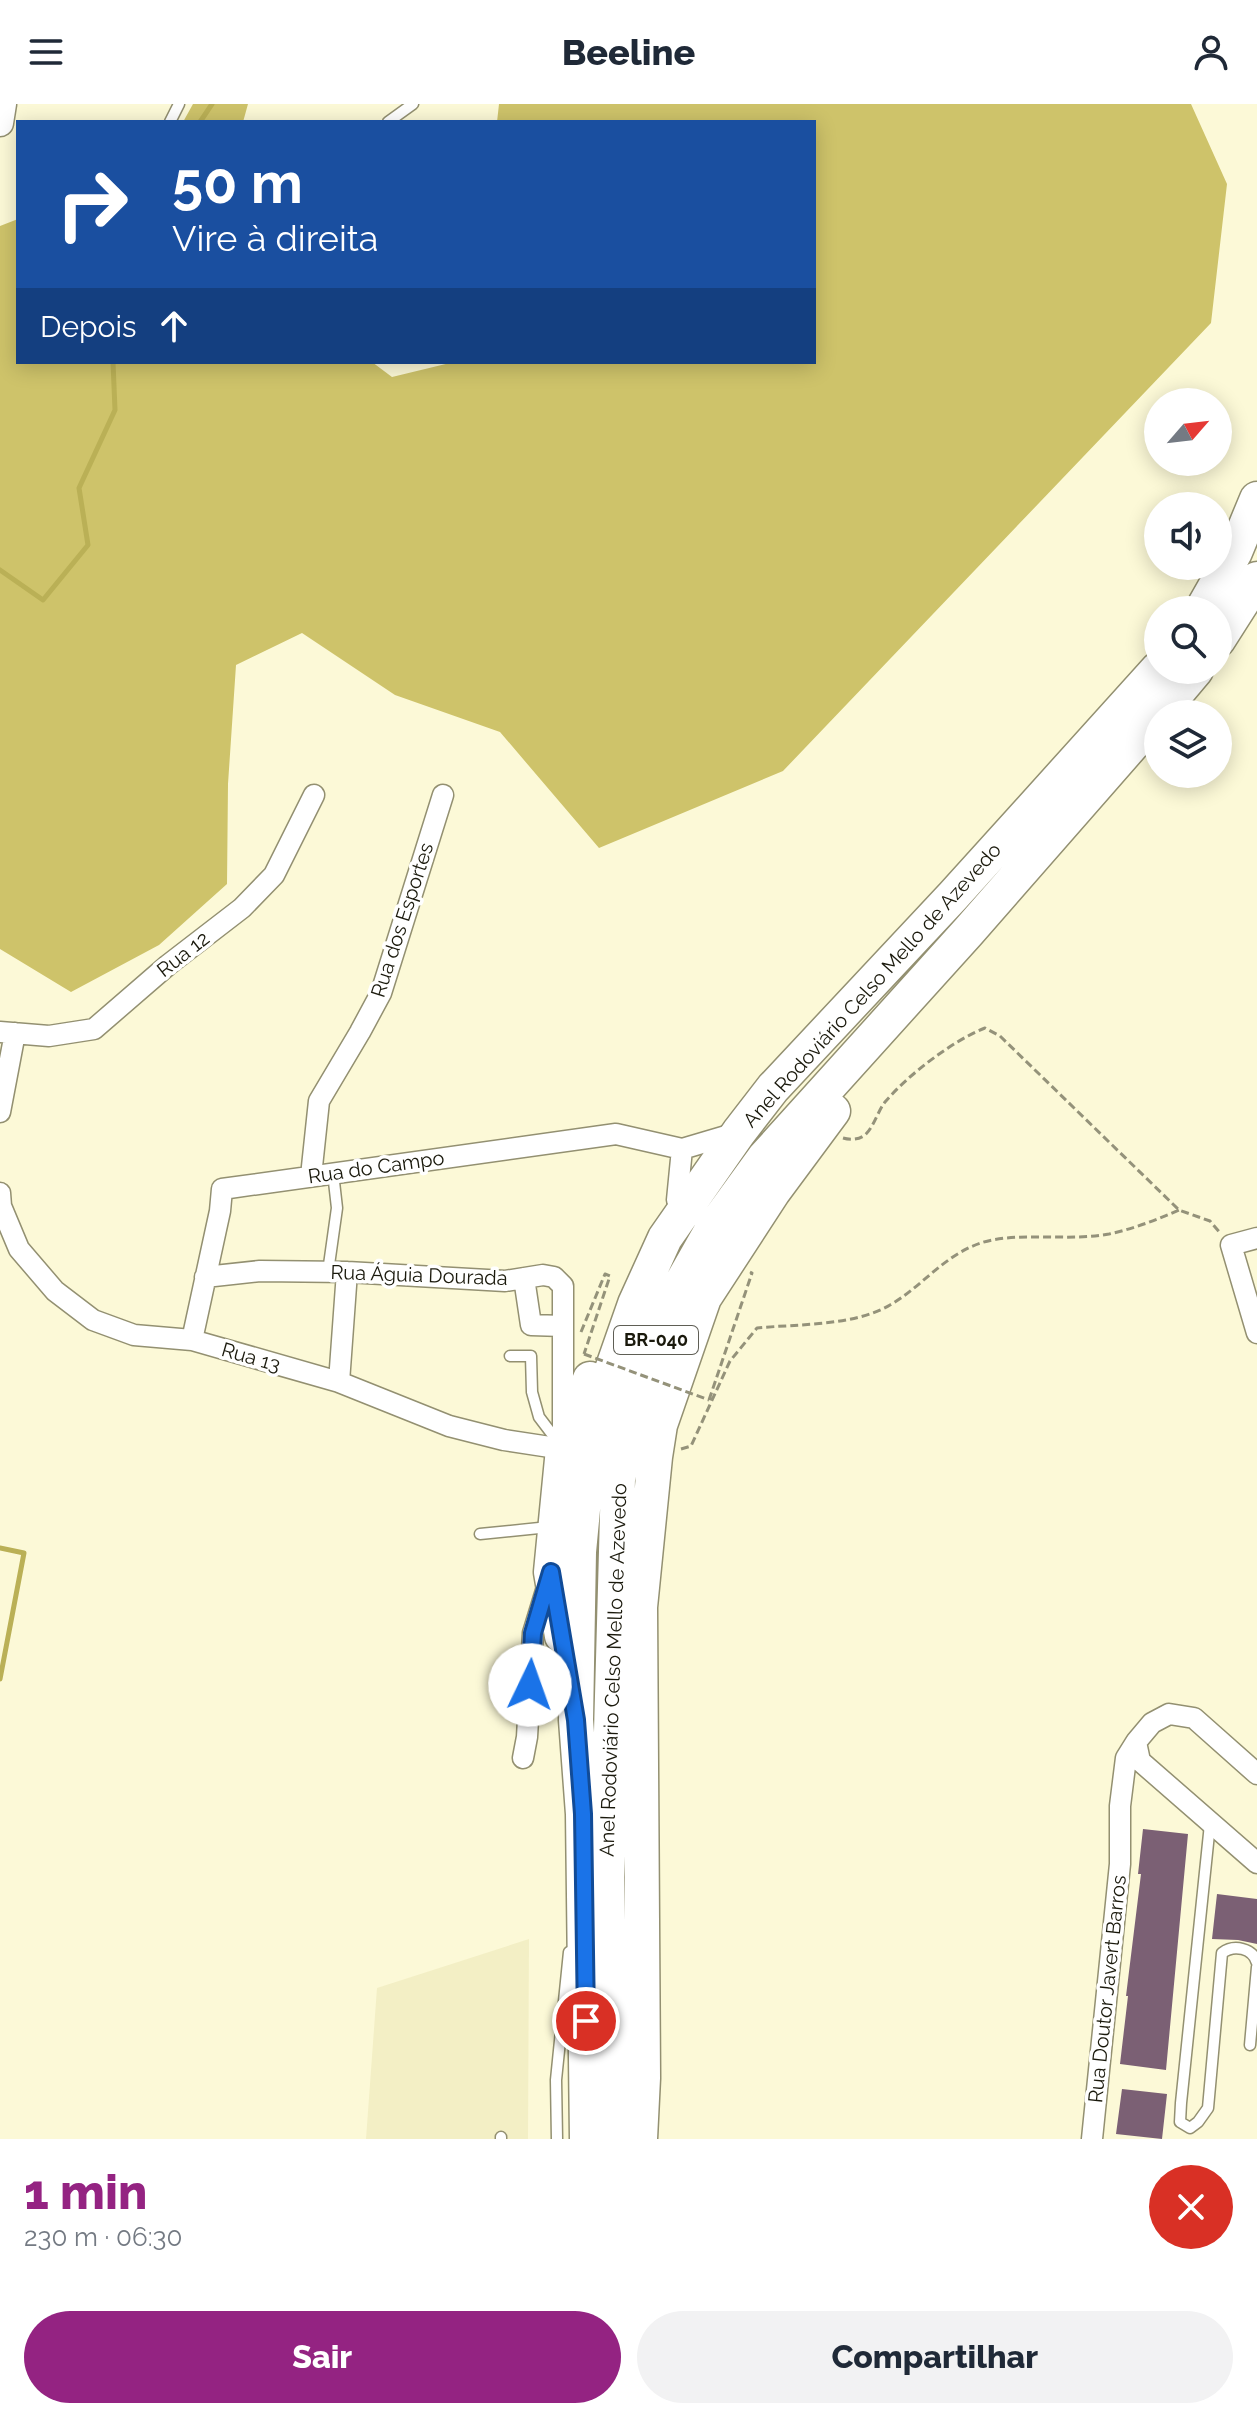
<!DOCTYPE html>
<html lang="pt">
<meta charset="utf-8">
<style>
body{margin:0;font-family:Raleway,sans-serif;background:#f2f2f3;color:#1f2937;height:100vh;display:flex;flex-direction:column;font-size:30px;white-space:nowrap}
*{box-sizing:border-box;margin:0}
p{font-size:26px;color:#747a83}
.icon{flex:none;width:44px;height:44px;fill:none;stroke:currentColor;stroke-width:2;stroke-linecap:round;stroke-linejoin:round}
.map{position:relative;height:2035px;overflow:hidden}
.panel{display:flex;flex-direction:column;background:#fff;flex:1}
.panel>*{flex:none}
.banner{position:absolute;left:16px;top:16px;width:800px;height:244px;border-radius:0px;box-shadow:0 4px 20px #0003;background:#1a4fa0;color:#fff;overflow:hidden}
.needle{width:52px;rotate:62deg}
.controls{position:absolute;left:1144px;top:284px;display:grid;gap:16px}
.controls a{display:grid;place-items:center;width:88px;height:88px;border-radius:50%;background:#fff;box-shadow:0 4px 20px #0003;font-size:40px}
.pin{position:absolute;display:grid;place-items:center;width:68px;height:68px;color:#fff;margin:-34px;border:4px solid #fff;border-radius:50%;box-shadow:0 2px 8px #0007}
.me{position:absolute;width:88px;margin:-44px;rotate:3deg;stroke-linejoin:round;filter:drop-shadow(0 0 6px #0008)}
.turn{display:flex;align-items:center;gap:28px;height:168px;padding:0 24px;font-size:36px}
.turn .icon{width:104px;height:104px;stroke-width:2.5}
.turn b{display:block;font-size:56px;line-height:68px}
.then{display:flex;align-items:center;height:76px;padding:0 24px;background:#0003;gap:16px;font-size:30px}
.round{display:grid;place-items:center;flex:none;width:84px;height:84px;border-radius:42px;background:#f2f2f3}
.summary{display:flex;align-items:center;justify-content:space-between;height:136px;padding:0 24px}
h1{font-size:48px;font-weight:800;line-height:60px;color:#942382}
.primary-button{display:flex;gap:16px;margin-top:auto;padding:16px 24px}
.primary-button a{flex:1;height:92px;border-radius:48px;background:#942382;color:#fff;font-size:32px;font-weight:800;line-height:92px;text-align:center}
.primary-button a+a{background:#f2f2f3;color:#1f2937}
header{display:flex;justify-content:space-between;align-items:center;height:104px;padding:0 24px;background:#fff;font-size:36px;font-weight:800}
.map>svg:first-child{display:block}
.built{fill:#f3efc5}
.forest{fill:#cec36a}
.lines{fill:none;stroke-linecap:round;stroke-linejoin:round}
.stream{stroke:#bab056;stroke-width:5}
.building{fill:#7b6074}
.lane-casing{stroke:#939071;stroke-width:13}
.street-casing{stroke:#939071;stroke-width:23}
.secondary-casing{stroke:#939071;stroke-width:29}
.highway-casing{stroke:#939071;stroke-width:37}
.path{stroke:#94927a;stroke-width:3;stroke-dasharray:8 4;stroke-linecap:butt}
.lane{stroke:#fff;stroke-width:10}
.street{stroke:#fff;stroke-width:20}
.secondary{stroke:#fff;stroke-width:26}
.highway{stroke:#fff;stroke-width:34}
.path-bridge{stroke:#94927a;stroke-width:3;stroke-dasharray:8 4;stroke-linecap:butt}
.route-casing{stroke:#114b97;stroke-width:20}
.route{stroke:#1a73e8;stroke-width:14}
.labels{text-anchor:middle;stroke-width:7;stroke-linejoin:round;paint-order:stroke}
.shield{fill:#fff;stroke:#5f5e55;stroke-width:2}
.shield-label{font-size:18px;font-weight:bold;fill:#1a190c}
.street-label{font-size:20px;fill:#1a190c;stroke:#fff}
</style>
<header><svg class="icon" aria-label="menu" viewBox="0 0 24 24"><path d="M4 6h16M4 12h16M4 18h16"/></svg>Beeline<svg class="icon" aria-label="person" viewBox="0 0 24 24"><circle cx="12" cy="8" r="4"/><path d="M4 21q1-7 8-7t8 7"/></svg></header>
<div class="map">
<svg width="1257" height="2035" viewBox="0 0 1257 2035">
<rect width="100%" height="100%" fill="#fcf9d7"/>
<path class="built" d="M 529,1835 L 528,2035 L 366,2035 L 377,1884 Z"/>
<path class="forest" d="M 193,0 L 248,0 L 243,18 L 183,18 Z
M 499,0 L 1191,0 L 1227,80 L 1211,219 L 783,667 L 599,744 L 500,628 L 395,591 L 302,529 L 236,561 L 228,680 L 227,780 L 159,841 L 71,888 L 0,845 L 0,122 L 18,115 L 18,258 L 372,258 L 392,273 L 454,258 L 814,258 L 814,18 L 497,18 Z"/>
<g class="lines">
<path class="stream" d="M 200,18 L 212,0
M 0,466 L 43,496 L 88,441 L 79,384 L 115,306 L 113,258
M 0,1444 L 24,1449 L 0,1575"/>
</g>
<path class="building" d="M 1143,1725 L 1188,1730 L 1166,1966 L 1120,1960 L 1128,1892 L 1126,1892 L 1141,1770 L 1138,1770 Z
M 1217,1790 L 1257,1795 L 1257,1840 L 1238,1836 L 1212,1835 Z
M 1122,1985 L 1167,1990 L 1162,2035 L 1116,2030 Z"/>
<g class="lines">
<g class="lane-casing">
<path id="lane" d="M 170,18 L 179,0
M 388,18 L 413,0
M 328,1168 L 337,1104 L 333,1069
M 510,1252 L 531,1252 L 532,1288 L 539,1313 L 558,1338
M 480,1430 L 549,1423
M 1210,1720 L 1181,1999 L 1180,2018 L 1190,2024 L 1198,2018 L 1208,2004 L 1222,1849 C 1234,1840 1253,1844 1257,1859
M 1250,1941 L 1257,1863
M 501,2035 L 501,2033
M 557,2035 L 556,1976 L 569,1848"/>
</g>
<g class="street-casing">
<path id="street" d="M 0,928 L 49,932 L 94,925 L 168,861 L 242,804 L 274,771 L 314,691
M 0,1008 L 15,929
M 311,1072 L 319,997 L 360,928 L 381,889 L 443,691
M 0,1089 L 1,1102 L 19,1145 L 55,1187 L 93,1216 L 134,1231 L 192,1236 L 339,1278 L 449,1322 L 504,1336 L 563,1345 L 563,1182 L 554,1173 L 543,1171 L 505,1177 L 347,1168 L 260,1167 L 205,1173
M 677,1096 L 682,1045
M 1257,1134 L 1231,1141 L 1257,1229
M 524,1174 L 531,1221 L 563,1222
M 192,1236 L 220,1107 L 222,1085 L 616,1030 L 682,1045 L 736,1029
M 339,1278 L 347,1168
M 523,1654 L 527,1633 L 533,1529 L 548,1480
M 1257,1670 L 1194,1614 L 1169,1610 L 1152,1619 L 1136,1638 L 1140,1657 L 1257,1759
M 1092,2035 L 1120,1760 L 1120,1702 L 1126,1654 L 1136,1638"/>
</g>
<g class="secondary-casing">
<path id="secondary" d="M 0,19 L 3,0"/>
</g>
<g class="highway-casing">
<path id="highway" d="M 1202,506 L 1235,448 L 1257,395
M 1218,536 L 1257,475
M 1159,610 L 1196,566
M 562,1532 L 551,1468 L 563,1345 L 590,1275
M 587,2035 L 583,1710 L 576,1616 L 579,1448 L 586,1374 L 601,1297 L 635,1200 L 665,1134 L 739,1028 L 773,984 L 953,792 L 1158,565
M 613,2035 L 607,1773 L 618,1375 L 638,1287 L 668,1203 L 711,1127 L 764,1054 L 968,828 L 1158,611
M 640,2035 L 643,1974 L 640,1503 L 655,1353 L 660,1321 L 704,1194 L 773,1088 L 833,1007"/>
</g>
<path class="path" d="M 843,1034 C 850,1036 860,1036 866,1030 C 874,1022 878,1007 885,998 C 908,971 952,937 985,924 L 1000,932 L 1179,1106 L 1210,1117 L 1221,1130
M 581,1228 L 605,1170 L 610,1172 L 584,1250
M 709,1296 L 752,1169 L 750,1168
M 681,1345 L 691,1342 L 730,1257 L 757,1224 C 797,1220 855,1222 890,1201 C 925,1181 948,1145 992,1136 C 1030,1129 1071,1137 1109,1130 C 1133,1125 1156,1116 1179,1106"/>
<use href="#lane" class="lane"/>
<use href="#street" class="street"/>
<use href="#secondary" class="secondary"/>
<use href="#highway" class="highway"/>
<path class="path-bridge" d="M 584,1250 L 709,1296"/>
</g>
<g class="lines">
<g class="route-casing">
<path id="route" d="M 530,1581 L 533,1529 L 551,1468 L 576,1616 L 583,1710 L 586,1917"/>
</g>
<use href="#route" class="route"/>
</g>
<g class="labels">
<rect class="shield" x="614" y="1222" width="84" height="28" rx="6"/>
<g class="shield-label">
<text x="656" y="1242">BR-040</text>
</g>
<g class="street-label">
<text transform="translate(402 816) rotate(-72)" y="7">Rua dos Esportes</text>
<text transform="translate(183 850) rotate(-38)" y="7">Rua 12</text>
<text transform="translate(872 881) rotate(-48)" y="7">Anel Rodoviário Celso Mello de Azevedo</text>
<text transform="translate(376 1063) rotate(-8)" y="7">Rua do Campo</text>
<text transform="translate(419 1171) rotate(2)" y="7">Rua Águia Dourada</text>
<text transform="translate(251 1253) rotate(16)" y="7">Rua 13</text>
<text transform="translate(613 1566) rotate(-88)" y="7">Anel Rodoviário Celso Mello de Azevedo</text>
<text transform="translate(1107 1885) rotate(-84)" y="7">Rua Doutor Javert Barros</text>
</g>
</g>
</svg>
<div class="controls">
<a><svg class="needle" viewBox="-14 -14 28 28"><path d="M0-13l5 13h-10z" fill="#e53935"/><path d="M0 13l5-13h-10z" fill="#747a83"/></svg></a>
<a><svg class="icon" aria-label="sound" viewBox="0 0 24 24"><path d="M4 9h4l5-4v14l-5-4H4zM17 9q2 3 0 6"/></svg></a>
<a><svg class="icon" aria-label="search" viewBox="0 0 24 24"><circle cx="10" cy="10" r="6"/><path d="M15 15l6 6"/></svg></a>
<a><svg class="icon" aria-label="layers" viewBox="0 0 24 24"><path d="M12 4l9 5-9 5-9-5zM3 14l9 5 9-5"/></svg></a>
</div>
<div class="pin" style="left:586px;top:1917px;background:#d93025"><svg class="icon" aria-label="arrive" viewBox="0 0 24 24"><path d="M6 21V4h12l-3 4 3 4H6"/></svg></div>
<svg class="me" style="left:530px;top:1581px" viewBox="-20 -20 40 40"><circle r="19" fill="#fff"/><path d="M0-13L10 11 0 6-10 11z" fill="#1a73e8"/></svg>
<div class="banner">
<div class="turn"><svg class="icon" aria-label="right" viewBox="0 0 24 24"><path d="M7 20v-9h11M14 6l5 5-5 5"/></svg><div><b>50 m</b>Vire à direita</div></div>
<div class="then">Depois<svg class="icon" aria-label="ahead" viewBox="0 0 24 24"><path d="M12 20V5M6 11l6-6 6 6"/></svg></div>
</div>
</div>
<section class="panel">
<div class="summary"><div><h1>1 min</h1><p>230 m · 06:30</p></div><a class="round" style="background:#d93025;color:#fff"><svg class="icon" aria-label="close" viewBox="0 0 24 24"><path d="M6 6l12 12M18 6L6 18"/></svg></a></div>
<div class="primary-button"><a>Sair</a><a>Compartilhar</a></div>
</section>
